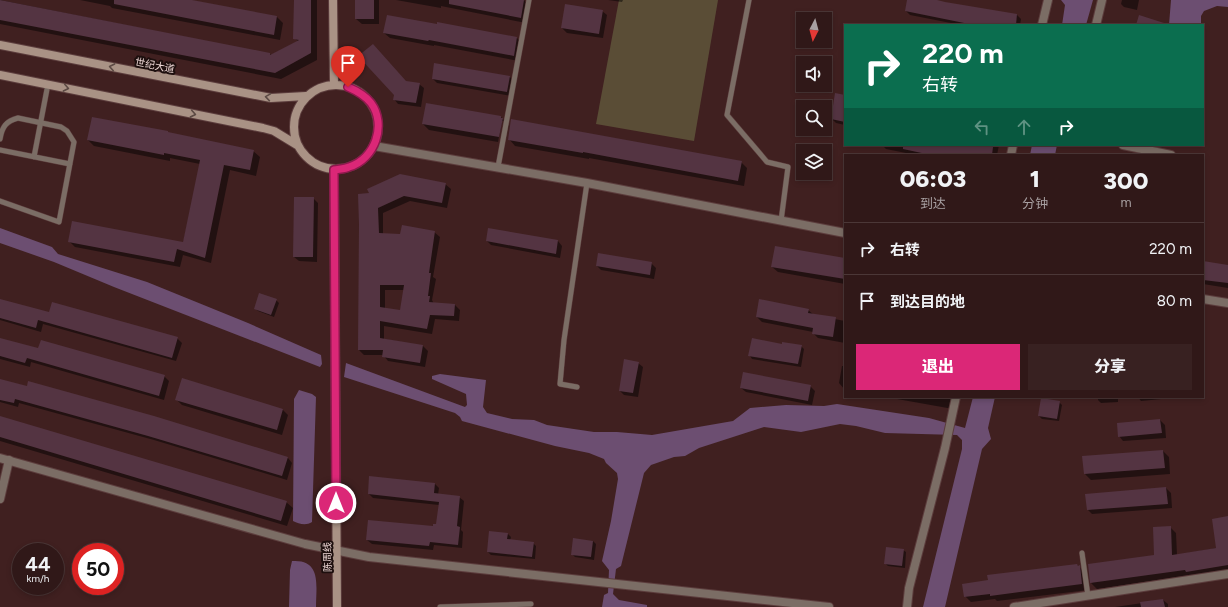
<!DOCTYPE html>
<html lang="zh">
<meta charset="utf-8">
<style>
body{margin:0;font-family:Figtree,"Noto Sans SC",sans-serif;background:#382121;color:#f1f3f6;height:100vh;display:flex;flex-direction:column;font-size:15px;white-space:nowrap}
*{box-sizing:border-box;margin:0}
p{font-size:13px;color:#a8a0a2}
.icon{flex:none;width:22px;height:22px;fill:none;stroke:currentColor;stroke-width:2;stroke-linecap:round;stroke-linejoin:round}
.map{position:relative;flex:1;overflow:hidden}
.drawer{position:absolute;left:844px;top:154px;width:360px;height:244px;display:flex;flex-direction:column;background:#301818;border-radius:0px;box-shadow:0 2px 6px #0003,0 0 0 1px #4b3737}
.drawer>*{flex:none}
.guide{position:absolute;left:844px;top:24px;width:360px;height:122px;border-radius:0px;box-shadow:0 2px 6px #0003,0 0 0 1px #4b3737;background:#0b6e4f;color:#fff;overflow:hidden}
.needle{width:26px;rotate:186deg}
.fabs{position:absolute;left:796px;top:12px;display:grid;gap:8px}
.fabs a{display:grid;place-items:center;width:36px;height:36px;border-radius:0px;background:#301818;box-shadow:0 2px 6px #0003,0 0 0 1px #4b3737;font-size:20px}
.speed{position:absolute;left:12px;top:543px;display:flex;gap:8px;font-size:20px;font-weight:700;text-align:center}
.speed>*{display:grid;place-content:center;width:52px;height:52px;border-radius:50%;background:#301818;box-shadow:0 2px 6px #0003,0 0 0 1px #4b3737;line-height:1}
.speed small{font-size:10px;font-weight:400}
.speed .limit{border:6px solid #d22;background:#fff;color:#111}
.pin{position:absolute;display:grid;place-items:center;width:34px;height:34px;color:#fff;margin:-41px -17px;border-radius:50% 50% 50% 0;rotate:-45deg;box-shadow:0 0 4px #0007}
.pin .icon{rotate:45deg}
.me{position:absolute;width:44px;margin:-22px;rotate:0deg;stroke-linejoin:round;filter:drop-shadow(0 0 3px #0008)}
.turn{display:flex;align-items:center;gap:14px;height:84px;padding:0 12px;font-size:18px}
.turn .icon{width:52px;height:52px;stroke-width:2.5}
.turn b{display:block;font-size:28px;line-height:34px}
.lanes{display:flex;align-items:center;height:38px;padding:0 12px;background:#0003;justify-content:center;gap:20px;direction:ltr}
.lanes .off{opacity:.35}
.eta{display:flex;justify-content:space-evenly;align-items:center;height:68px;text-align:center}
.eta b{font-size:24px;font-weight:800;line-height:28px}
.cta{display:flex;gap:8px;margin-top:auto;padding:8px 12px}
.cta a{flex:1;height:46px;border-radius:0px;background:#db2777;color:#fff;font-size:16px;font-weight:800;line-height:46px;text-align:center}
.cta a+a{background:#382121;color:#f1f3f6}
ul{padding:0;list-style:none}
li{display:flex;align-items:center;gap:12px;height:52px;padding:0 12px;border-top:1px solid #4b3737}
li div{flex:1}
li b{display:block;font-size:15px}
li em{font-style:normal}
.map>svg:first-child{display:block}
.green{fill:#5a4d36}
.water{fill:#6c4e71}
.shadow{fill:#0007;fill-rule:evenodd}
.building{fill:#543442;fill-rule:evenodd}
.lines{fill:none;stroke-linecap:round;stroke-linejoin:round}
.service-casing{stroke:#5c3d3d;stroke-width:6}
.minor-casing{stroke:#5c3d3d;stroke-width:10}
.tertiary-casing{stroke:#5c3d3d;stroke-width:10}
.secondary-casing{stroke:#5c3d3d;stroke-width:10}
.service{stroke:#7b6d65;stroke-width:5}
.minor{stroke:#7b6d65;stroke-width:8}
.tertiary{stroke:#7b6d65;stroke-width:8}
.secondary{stroke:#a99285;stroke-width:8}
.oneway{stroke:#5c4a44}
.route-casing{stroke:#8e194d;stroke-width:10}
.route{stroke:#db2777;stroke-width:7}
.labels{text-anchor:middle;stroke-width:4;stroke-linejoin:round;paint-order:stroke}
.street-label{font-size:10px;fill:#ecd6d4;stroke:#1d0f0e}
</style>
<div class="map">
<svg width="1228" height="607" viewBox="0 0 1228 607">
<rect width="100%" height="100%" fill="#402020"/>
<path class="green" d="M 619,0 L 718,0 L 694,141 L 596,124 Z"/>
<path class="water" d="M 1061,0 L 1093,0 L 1086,25 L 1062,25 L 1065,5 Z
M 1171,0 L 1228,0 L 1228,7 L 1217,6 L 1204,11 L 1201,16 L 1201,25 L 1169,25 Z
M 1032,145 L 1057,145 L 1055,155 L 1030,155 Z
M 0,228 L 52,247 L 58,254 L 147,282 L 248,323 L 321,355 L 322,364 L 320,367 L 114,287 L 54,262 L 0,243 Z
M 346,363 L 465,407 L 467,405 L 466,394 L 432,379 L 432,376 L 440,374 L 486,380 L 483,407 L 487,413 L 512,419 L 534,420 L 547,425 L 594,432 L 617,432 L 652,435 L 733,421 L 750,408 L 786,405 L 824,406 L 837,404 L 929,418 L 965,428 L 973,397 L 995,397 L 988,428 L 991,439 L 982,449 L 945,607 L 923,607 L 962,449 L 962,440 L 957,435 L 885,433 L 856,426 L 840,424 L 801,432 L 764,427 L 699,448 L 685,456 L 674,457 L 651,465 L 644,473 L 621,566 L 616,569 L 613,594 L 619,600 L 647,605 L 647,607 L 602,607 L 604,595 L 608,593 L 609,570 L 602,561 L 611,521 L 618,479 L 617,473 L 606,463 L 604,459 L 589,453 L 555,446 L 462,421 L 460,417 L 455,413 L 344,377 Z
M 299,390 L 312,394 L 316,397 L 312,522 C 306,526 299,524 293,521 L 294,399 Z
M 292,561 C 322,559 316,586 316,607 L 289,607 L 290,570 Z"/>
<path class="shadow" d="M 0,0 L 270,54 L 271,55 L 298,41 L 294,38 L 295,0 L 317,0 L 317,60 L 281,79 L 0,24 Z
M 80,0 L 189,0 L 277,17 L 283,23 L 280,40 L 112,8 L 110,6 Z
M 356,0 L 379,0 L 379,24 L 362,24 L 356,19 Z
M 396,0 L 524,0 L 529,6 L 526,23 L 441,6 L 441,8 Z
M 608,0 L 623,0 L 622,2 Z
M 908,0 L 929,0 L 1017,15 L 1021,19 L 1020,25 L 961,25 L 910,15 L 906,11 Z
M 1122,0 L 1139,0 L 1137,10 L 1124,7 L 1121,4 Z
M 602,11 L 607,15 L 603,38 L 567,33 L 562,28 Z
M 384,33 L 517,38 L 522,43 L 519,61 L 434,45 L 434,46 L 390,38 Z
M 510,77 L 514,82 L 512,96 L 437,83 L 433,79 Z
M 406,82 L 419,84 L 424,88 L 421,107 L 398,104 L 394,99 Z
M 845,96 L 845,125 L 836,123 L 832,119 Z
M 501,117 L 509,125 L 505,143 L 500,142 L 504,121 L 502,121 L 498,142 L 429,130 L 423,124 Z
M 509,139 L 741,162 L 747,168 L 744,186 L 589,158 L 589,159 L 515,146 Z
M 88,140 L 253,151 L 260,157 L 256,176 L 230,170 L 211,263 L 183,255 L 180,267 L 75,247 L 69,241 L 183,244 L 200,164 L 170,158 L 170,161 L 94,146 Z
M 882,145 L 999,145 L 997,155 L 916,155 L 886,149 Z
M 445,184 L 451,189 L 447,208 L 410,201 L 383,213 L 383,234 L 401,235 L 434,232 L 440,237 L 433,277 L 436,279 L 432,300 L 434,304 L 455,305 L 460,310 L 459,321 L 435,319 L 432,334 L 384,326 L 384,339 L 423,346 L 428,351 L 425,367 L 388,361 L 383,355 L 364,355 L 359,350 L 360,224 L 359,195 ZM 385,290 L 404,290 L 401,311 L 385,309 Z
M 313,198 L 318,203 L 317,262 L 299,261 L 294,257 Z
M 487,241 L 558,241 L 562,246 L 560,258 L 491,245 Z
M 845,260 L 845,284 L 778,272 L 772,267 Z
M 651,263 L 656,268 L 654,279 L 601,270 L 597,266 Z
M 1203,263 L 1228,266 L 1228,288 L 1203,284 Z
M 0,300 L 49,314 L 177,338 L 182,343 L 176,361 L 43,324 L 41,332 L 0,320 Z
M 276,300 L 279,303 L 274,317 L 258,311 L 255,308 Z
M 808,310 L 814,315 L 845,321 L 845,343 L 818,338 L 813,333 L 813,332 L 762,322 L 757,317 Z
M 0,339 L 39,349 L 164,376 L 169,381 L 164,400 L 31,362 L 30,367 L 0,359 Z
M 783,345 L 801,346 L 804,349 L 801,367 L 752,359 L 750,356 Z
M 638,363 L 643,367 L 638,397 L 624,395 L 620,391 Z
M 842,366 L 845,366 L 845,390 L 839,383 Z
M 0,380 L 153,417 L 288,458 L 292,463 L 287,480 L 154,440 L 19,403 L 18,407 L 0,402 Z
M 810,386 L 815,391 L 812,405 L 746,392 L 741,388 Z
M 886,397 L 955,397 L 953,409 Z
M 1098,397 L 1118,397 L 1118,402 L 1101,403 L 1098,400 Z
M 1138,397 L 1161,397 L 1161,399 L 1141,401 Z
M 176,399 L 283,410 L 288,415 L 282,435 L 182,405 Z
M 1059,402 L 1062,405 L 1059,421 L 1042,419 L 1039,416 Z
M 0,417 L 286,502 L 293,508 L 287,526 L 0,441 Z
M 1160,420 L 1165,425 L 1166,438 L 1123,441 L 1119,436 Z
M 1163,451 L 1169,457 L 1170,474 L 1091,480 L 1085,474 Z
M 370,477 L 435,484 L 439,488 L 438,495 L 459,497 L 464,501 L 461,530 L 463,532 L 462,548 L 434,545 L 433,550 L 372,544 L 367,540 L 437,525 L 439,505 L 373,498 L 369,494 Z
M 1166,488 L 1171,493 L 1172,508 L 1092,514 L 1088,510 Z
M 1228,517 L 1228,572 L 1193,577 L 1191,575 L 1097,589 L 1091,583 L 1155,556 L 1170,527 L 1176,533 L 1177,555 L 1217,548 Z
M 508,534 L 511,537 L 510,541 L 533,543 L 536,546 L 535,559 L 491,555 L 488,552 Z
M 593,541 L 596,544 L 594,560 L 575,557 L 572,554 Z
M 903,550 L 906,552 L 905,568 L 888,566 L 885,563 Z
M 1077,565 L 1085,572 L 1088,590 L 997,601 L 995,599 L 971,602 L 965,596 Z
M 1163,600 L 1168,604 L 1168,607 L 1115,607 Z"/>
<path class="building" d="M 0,0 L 270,53 L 270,55 L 299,40 L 293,39 L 294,0 L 311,0 L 311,53 L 275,73 L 0,20 Z
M 114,0 L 192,0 L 277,16 L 274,35 L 114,4 Z
M 355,0 L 374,0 L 374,19 L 355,19 Z
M 449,0 L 524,0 L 521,18 L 449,4 Z
M 907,0 L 937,0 L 945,2 L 1017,14 L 1016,25 L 974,25 L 905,11 Z
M 565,4 L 603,10 L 599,34 L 561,28 Z
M 387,15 L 437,24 L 437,22 L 517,37 L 514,56 L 429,40 L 428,41 L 383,33 Z
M 1139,15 L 1164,23 L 1164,25 L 1136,25 Z
M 373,44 L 406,81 L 420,83 L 416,103 L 393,100 L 394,95 L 358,56 Z
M 434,63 L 510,76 L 507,92 L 432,79 Z
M 835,93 L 845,95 L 845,122 L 831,119 Z
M 426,103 L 501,116 L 501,118 L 503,118 L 499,137 L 422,124 Z
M 92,117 L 168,131 L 168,132 L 254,150 L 250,170 L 224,165 L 205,258 L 177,249 L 174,262 L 68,242 L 72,221 L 183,242 L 200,160 L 164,153 L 164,155 L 87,140 Z
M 511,119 L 742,161 L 738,181 L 583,152 L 583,153 L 508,140 Z
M 903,145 L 981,145 L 993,147 L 992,155 L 931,155 L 903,149 Z
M 400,174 L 446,183 L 442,203 L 404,196 L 378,208 L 379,233 L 400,234 L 402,225 L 435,231 L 429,273 L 431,273 L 428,296 L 430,296 L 429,302 L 455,304 L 454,316 L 430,315 L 427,329 L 380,321 L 380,338 L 423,345 L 420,363 L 382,357 L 383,350 L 358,350 L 359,224 L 358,194 L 369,193 L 367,189 ZM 380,285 L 404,285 L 400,310 L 380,307 Z
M 294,197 L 314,197 L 313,257 L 293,257 Z
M 488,228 L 558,240 L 556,254 L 486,241 Z
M 775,246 L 845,258 L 845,279 L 771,267 Z
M 598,253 L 652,262 L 650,275 L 596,266 Z
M 1203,261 L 1228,265 L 1228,283 L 1203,280 Z
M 259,293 L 277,299 L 271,315 L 254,309 Z
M 0,299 L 49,312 L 52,302 L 178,337 L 172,358 L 38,320 L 36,328 L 0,318 Z
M 759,299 L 809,309 L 808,313 L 836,317 L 833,337 L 812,334 L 813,328 L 756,317 Z
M 0,338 L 38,348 L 41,340 L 165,375 L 159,396 L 27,358 L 25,363 L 0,356 Z
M 752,338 L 782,344 L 782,342 L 802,345 L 798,364 L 748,356 Z
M 624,359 L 639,362 L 633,393 L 619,391 Z
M 743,372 L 811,385 L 808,401 L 740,388 Z
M 182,378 L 283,409 L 277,430 L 175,400 Z
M 0,379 L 27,386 L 28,381 L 154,416 L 288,457 L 282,476 L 148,436 L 15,399 L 14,403 L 0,400 Z
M 1041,398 L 1060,401 L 1057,419 L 1038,416 Z
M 0,416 L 287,501 L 281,521 L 0,437 Z
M 1160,419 L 1162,433 L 1118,437 L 1117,423 Z
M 1163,450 L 1165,468 L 1084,474 L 1082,456 Z
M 369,476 L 435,483 L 434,493 L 460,496 L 457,526 L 460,527 L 458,545 L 430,542 L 429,546 L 366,540 L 368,520 L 433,526 L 433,524 L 436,524 L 439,502 L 368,494 Z
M 1166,487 L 1168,504 L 1087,510 L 1085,494 Z
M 1228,516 L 1228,565 L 1186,572 L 1185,570 L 1090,583 L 1088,564 L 1154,555 L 1153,527 L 1171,526 L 1172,555 L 1216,548 L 1212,519 Z
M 489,531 L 508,533 L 507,539 L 534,542 L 532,557 L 487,552 Z
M 573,538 L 593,541 L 591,557 L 571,555 Z
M 886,547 L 904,549 L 902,566 L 884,564 Z
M 1077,564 L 1078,566 L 1080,565 L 1082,584 L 990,596 L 990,594 L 964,597 L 962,584 L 988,580 L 987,575 Z
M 1163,599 L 1165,607 L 1141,607 L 1140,602 Z"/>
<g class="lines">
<g class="service-casing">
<path id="service" d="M 749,0 L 727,115 L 767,162 L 788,167 L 781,221
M 0,139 C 2,127 6,121 18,118 L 61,127 L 67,131 L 74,142 L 59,222 L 0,201
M 0,150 L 70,164
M 34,157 L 48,84
M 498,167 L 529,0
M 577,387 L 560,384 L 564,340 L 587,183
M 1082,553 L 1088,596
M 440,607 L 531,604"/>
</g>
<g class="minor-casing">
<path id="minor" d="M 1042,25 L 1048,0
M 1096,25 L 1102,0
M 1123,145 L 1171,155
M 1011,155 L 1013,145
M 0,499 L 9,460
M 907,607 L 909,588 L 945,448 L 956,397"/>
</g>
<g class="tertiary-casing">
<path id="tertiary" d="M 374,146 L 587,183 L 845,233
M 1203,299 L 1228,303
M 0,458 L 305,544 L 369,557 L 829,607
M 1014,607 L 1228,574"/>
</g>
<g class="secondary-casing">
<path id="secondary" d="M 333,0 L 334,85
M 0,45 L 271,98 L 306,96
M 0,75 L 263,128 L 274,131 L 297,145
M294 127a42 42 0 1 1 84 0a42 42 0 1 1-84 0Z
M 334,170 L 337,607"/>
</g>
<use href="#service" class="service"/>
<use href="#minor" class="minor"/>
<use href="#tertiary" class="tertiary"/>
<use href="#secondary" class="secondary"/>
</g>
<defs><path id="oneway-chevron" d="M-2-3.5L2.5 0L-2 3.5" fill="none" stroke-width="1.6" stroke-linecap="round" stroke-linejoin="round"/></defs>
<g class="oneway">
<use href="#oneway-chevron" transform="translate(112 67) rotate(-169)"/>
<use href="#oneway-chevron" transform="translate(66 88) rotate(11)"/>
<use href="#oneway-chevron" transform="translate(268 97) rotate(-171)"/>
<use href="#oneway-chevron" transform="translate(193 114) rotate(11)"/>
</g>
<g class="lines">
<g class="route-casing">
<path id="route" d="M 336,503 L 334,170 C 339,169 345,169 349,167 C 375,159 387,125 371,103 C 365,95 357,91 348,87"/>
</g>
<use href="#route" class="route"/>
</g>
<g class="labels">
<g class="street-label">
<text transform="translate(155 65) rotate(11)" y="4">世纪大道</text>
<text transform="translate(327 557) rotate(-91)" y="4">陈周线</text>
</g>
</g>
</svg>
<div class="fabs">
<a><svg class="needle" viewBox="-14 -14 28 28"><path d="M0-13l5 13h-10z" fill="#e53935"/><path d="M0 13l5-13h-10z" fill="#a8a0a2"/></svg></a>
<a><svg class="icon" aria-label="sound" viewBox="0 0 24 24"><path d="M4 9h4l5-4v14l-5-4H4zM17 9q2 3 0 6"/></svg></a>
<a><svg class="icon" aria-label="search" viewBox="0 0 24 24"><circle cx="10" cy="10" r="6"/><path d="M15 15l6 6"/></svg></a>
<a><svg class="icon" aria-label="layers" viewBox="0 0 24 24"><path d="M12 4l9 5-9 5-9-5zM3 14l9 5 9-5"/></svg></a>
</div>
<div class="speed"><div>44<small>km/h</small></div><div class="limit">50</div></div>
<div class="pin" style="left:348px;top:87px;background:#d93025"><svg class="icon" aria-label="arrive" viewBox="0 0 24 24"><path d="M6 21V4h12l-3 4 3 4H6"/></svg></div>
<svg class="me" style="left:336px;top:503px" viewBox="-20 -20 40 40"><circle r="17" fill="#db2777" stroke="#fff" stroke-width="3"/><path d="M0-11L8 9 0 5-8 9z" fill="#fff"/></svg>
<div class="guide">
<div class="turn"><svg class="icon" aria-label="right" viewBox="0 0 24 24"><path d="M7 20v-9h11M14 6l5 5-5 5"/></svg><div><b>220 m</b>右转</div></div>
<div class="lanes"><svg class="icon off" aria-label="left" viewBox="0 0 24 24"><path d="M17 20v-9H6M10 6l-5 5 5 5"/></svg><svg class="icon off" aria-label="ahead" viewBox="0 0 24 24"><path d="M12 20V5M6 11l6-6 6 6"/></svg><svg class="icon" aria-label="right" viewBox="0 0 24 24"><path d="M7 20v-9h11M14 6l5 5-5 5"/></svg></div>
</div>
<section class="drawer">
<div class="eta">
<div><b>06:03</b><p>到达</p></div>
<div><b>1</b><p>分钟</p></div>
<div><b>300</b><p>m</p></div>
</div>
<ul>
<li><svg class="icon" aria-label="right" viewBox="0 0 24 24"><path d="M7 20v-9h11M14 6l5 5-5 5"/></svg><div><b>右转</b></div><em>220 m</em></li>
<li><svg class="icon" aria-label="arrive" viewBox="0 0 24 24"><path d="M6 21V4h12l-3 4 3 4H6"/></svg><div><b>到达目的地</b></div><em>80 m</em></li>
</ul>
<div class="cta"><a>退出</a><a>分享</a></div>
</section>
</div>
